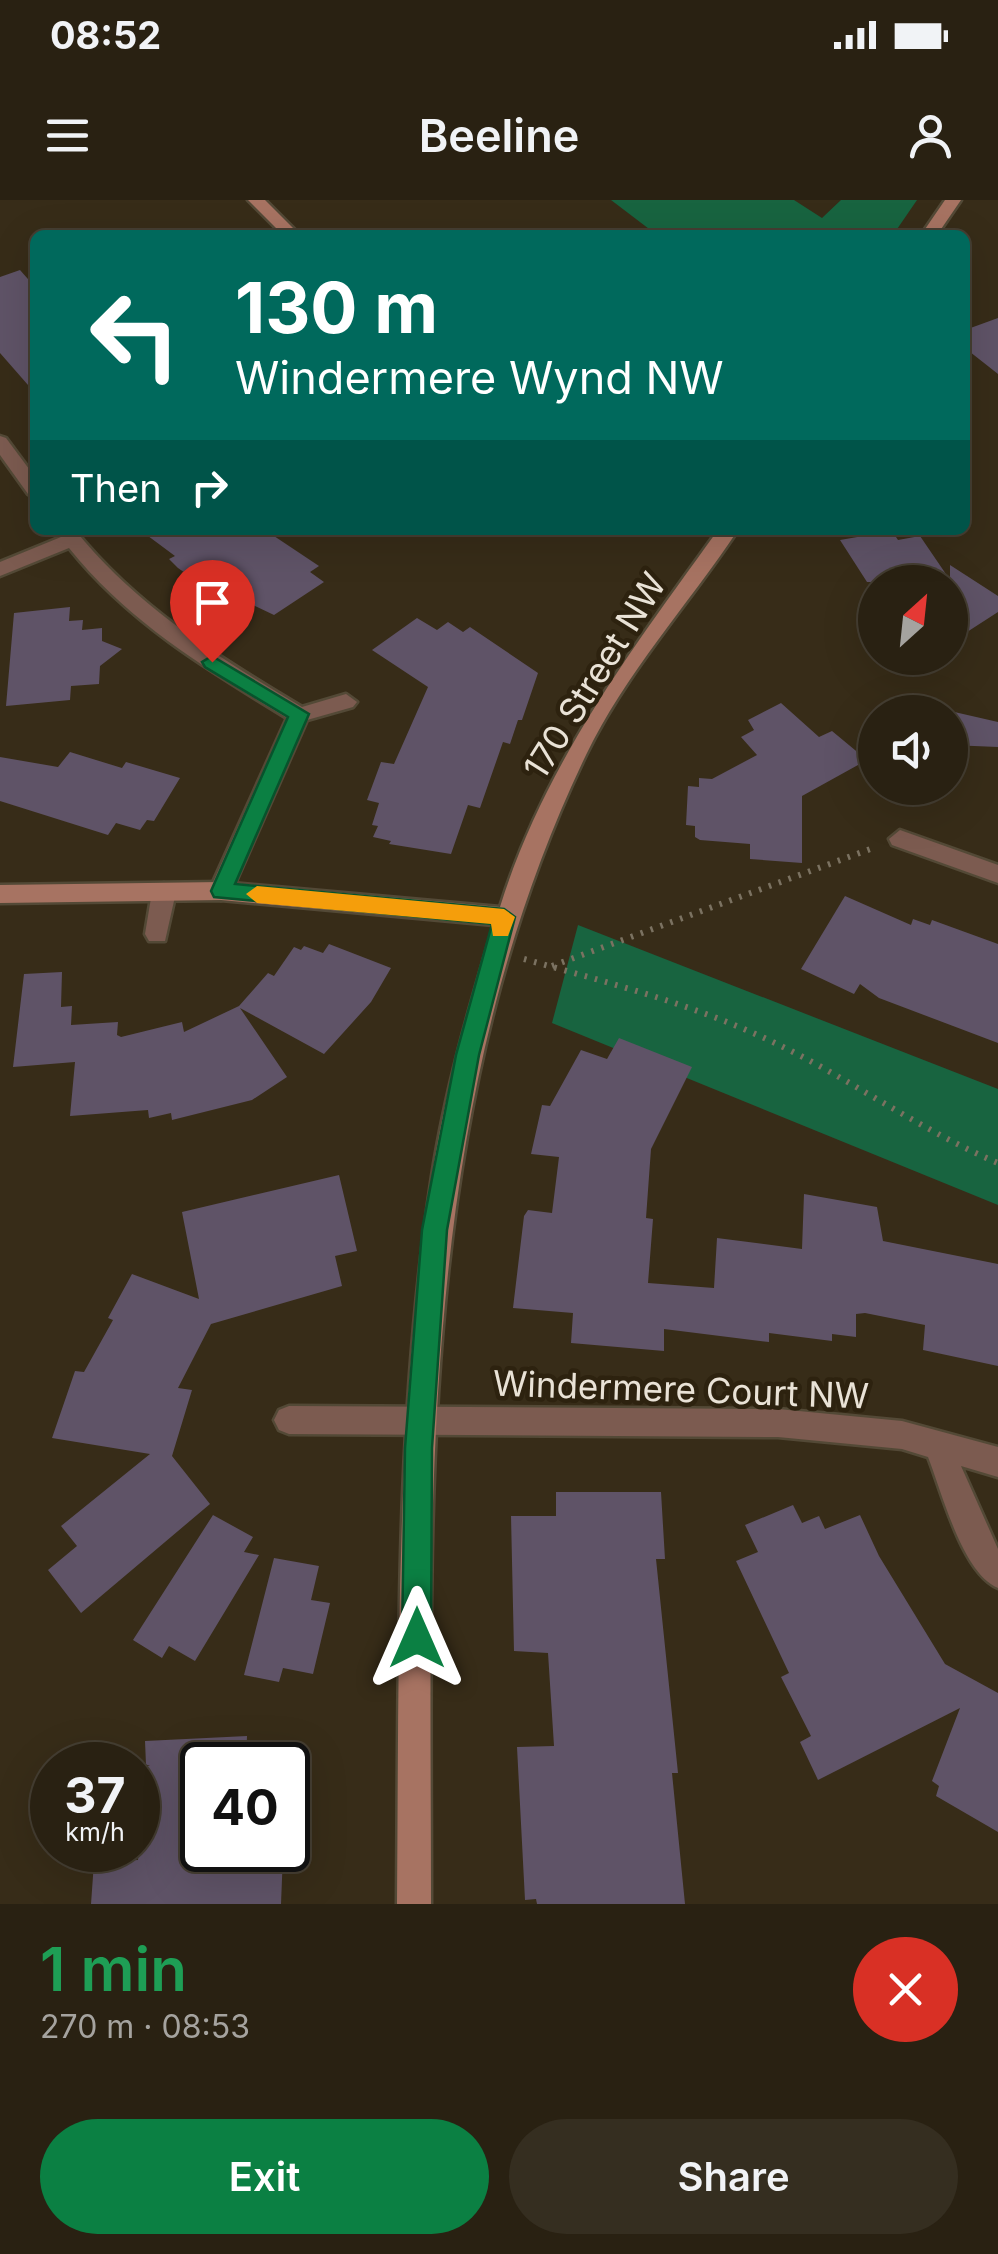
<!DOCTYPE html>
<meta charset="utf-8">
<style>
body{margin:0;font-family:Inter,sans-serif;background:#352e20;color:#f1f3f6;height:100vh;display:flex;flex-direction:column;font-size:38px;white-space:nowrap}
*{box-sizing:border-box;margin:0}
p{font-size:32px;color:#a5a39f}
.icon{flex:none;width:55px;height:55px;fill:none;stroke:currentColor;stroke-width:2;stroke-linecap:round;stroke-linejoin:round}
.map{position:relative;height:1704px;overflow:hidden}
.details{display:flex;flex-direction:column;background:#292112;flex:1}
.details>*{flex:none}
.banner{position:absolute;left:30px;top:30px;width:940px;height:305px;border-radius:15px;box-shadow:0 10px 40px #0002,0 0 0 2px #453e32;background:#00695c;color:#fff;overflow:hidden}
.needle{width:65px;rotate:27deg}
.controls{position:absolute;left:858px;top:365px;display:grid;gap:20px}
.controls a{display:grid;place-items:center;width:110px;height:110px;border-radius:50%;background:#292112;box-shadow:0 10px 40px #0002,0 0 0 2px #453e32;font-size:50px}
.speed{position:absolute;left:30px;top:1542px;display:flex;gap:20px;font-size:50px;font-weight:700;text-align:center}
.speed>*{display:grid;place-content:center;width:130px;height:130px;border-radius:50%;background:#292112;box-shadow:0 10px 40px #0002,0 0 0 2px #453e32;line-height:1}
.speed small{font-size:25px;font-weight:400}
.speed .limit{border:5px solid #111;border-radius:15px;background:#fff;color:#111}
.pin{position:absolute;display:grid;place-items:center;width:85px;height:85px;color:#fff;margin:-102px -42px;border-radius:50% 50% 50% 0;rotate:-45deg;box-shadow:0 0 10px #0007}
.pin .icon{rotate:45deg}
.me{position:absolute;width:110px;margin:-55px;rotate:0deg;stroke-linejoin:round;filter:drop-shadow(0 0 8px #0008)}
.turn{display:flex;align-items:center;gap:35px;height:210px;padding:0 40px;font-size:45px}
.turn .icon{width:130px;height:130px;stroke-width:2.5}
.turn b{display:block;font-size:70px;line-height:85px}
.then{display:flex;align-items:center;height:95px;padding:0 40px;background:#0003;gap:20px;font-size:38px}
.round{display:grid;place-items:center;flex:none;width:105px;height:105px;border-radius:52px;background:#352e20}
.head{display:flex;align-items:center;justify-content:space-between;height:170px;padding:0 40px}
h1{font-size:60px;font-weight:600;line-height:75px;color:#1e9e55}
.primary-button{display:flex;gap:20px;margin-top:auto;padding:20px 40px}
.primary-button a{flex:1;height:115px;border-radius:60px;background:#0b8043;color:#fff;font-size:40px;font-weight:600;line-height:115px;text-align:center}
.primary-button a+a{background:#352e20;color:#f1f3f6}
.status{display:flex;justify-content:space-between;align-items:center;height:70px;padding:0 50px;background:#292112;direction:ltr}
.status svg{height:28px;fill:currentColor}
header{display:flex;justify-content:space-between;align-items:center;height:130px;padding:0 40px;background:#292112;font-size:45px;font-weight:600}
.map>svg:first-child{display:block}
.green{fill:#186440}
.building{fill:#5f5367}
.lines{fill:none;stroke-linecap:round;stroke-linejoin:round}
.street-casing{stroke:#534936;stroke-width:5}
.secondary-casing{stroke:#534936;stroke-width:5}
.path{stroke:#7b7261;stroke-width:6;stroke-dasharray:2.5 8;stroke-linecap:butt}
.street{fill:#7c5b50;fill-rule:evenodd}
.secondary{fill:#a77362;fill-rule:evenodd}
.route{fill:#0b8043;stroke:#07532c;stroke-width:2.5}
.slow{fill:#f59e0b}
.labels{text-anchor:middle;stroke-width:9;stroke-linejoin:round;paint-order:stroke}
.street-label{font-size:35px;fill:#e9e2d6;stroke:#2d220f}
</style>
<div class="status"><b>08:52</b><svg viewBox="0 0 49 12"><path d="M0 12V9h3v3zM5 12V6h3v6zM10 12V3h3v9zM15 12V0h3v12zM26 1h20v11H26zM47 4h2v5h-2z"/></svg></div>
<header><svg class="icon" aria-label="menu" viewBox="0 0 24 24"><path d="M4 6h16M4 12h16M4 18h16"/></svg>Beeline<svg class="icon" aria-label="person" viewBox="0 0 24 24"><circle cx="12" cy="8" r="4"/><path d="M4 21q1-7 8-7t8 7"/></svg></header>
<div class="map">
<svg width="998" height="1704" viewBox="0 0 998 1704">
<rect width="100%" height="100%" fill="#372c18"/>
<path class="green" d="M 611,0 L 794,0 L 822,18 L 841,0 L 917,0 L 893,35 L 657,35 Z
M 578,725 L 998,889 L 998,1005 L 552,823 Z"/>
<path class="building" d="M 20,70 L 35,87 L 35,193 L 0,153 L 0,77 Z
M 998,118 L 998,174 L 965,148 L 965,130 Z
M 140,330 L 265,330 L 319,366 L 310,372 L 324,382 L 274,415 L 251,404 L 239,411 L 178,368 L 169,359 L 175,356 Z
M 892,331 L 898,340 L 920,336 L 950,380 L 950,365 L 998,396 L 998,412 L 950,443 L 950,382 L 867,382 L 840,340 Z
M 70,407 L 69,421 L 83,420 L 82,430 L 102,428 L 102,441 L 122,449 L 100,466 L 99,484 L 71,486 L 70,500 L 6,506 L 14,413 Z
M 417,418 L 437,430 L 448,422 L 463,432 L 470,427 L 538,473 L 522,520 L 518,520 L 510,544 L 503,542 L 480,608 L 468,605 L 451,654 L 389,644 L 391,641 L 373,637 L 378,626 L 372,625 L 379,603 L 367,600 L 381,562 L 394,564 L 428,487 L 372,450 Z
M 781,503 L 819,537 L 832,531 L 867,560 L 802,596 L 802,663 L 750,659 L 750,644 L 700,640 L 695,637 L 695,626 L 686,625 L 688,586 L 699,587 L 699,578 L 712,579 L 757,555 L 741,537 L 754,530 L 748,520 Z
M 950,511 L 998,522 L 998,547 L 950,545 Z
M 70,552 L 122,568 L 126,562 L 180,578 L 154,621 L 147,620 L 140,630 L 116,623 L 108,635 L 0,601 L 0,557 L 58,567 Z
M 845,696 L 911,725 L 913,719 L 930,725 L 932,720 L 998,744 L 998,843 L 879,798 L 860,784 L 854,794 L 801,769 Z
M 329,744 L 391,768 L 371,802 L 324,854 L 240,808 L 287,877 L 252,900 L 172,920 L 171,913 L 149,918 L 148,910 L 70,916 L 75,862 L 13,867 L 24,774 L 62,772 L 61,807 L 72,806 L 71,825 L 118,822 L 117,835 L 121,837 L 182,822 L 184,832 L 239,806 L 268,773 L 274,776 L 294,747 L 301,750 L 304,746 L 323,753 Z
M 619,838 L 692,867 L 651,949 L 646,1018 L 653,1019 L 648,1083 L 714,1088 L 717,1038 L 802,1049 L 804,994 L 877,1007 L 883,1041 L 998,1064 L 998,1166 L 923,1150 L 925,1125 L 865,1113 L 856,1114 L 856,1137 L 832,1134 L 832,1141 L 769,1133 L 769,1142 L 664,1129 L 664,1151 L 571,1143 L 573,1113 L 513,1108 L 524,1016 L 528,1010 L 552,1013 L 559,957 L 531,954 L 542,905 L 550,906 L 581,850 L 607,859 Z
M 339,975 L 357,1051 L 335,1056 L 342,1086 L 211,1124 L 178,1188 L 192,1190 L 172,1256 L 210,1304 L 81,1413 L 48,1370 L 77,1346 L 61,1326 L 150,1254 L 52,1238 L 75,1171 L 84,1172 L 113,1120 L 108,1118 L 132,1074 L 199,1099 L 182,1012 Z
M 556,1292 L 661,1292 L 665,1359 L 656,1359 L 678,1573 L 672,1573 L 685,1704 L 537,1704 L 536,1699 L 525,1700 L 517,1547 L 554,1546 L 548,1453 L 514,1451 L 511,1316 L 556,1316 Z
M 793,1305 L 802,1323 L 819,1316 L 825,1329 L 860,1315 L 879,1356 L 945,1464 L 998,1493 L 998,1632 L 936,1596 L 939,1586 L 932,1581 L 960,1508 L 818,1580 L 800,1542 L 811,1536 L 781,1477 L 789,1473 L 736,1361 L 758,1352 L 745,1325 Z
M 213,1315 L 253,1337 L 244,1352 L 259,1355 L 195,1461 L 169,1446 L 162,1458 L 133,1440 Z
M 274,1358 L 319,1366 L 311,1400 L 330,1403 L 313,1474 L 283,1468 L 279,1482 L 244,1475 Z
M 247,1536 L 246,1565 L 202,1565 L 202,1657 L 283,1654 L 281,1704 L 91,1704 L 94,1662 L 138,1660 L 145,1567 L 150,1565 L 146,1565 L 145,1541 Z"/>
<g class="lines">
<g class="street-casing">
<path id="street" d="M 0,236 L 6,238 L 35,277 L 35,296 L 28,294 L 0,255 Z
M 55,330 L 75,330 C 137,407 218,457 302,507 L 346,494 L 357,502 L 353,507 L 307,520 L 229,697 L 221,700 L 209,691 L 287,518 C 208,470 128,422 69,348 L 0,376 L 0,362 L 61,337 Z
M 900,630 L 998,665 L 998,683 L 892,645 L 889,639 Z
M 164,683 L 176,692 L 165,741 L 149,741 L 145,734 L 152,692 Z
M 289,1206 L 778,1209 L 902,1221 L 998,1247 L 998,1277 L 961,1266 L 998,1349 L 998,1388 C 962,1373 942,1292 928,1257 L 902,1249 L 778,1237 L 289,1234 L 279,1230 L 274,1220 L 279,1210 Z"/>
</g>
<g class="secondary-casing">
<path id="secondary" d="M 248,0 L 265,0 L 300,35 L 283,35 Z
M 945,0 L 961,0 L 937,35 L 921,35 Z
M 718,330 L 738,330 C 688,405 625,474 586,555 C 413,913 431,1316 431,1704 L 397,1704 C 399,1461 395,1217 432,976 C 445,891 469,808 494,725 L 221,700 L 0,703 L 0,685 L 221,682 L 500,707 C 544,565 632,449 718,330 Z"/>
</g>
<path class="path" d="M 524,759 C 609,783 697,805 777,844 C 852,880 920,930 998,963
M 552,766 L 873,648"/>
<use href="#street" class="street"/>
<use href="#secondary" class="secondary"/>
</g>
<path class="route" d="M 212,456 L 309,514 L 235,684 L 504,709 L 515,717 L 479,855 L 447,1030 L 432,1248 L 431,1438 L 427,1448 L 417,1453 L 407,1448 L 402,1438 L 405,1248 L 422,1030 L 456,855 L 492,724 L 214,697 L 211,691 L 288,517 L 205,467 L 202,462 Z"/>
<path class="slow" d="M 257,686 L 504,709 L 515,717 L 508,736 L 493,736 L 491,724 L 257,703 L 246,694 Z"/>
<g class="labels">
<g class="street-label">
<text transform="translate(595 476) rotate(-58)" y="12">170 Street NW</text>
<text transform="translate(681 1190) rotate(2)" y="12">Windermere Court NW</text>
</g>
</g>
</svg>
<div class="controls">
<a><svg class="needle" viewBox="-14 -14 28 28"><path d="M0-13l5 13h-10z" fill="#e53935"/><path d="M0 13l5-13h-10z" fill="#a5a39f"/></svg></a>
<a><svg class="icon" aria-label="sound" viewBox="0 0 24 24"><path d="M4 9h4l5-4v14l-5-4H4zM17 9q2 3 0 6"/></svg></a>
</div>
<div class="speed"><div>37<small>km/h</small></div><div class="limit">40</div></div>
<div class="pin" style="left:212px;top:462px;background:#d93025"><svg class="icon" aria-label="arrive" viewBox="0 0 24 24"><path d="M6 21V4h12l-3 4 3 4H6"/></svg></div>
<svg class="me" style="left:417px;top:1438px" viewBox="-20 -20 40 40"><path d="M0-17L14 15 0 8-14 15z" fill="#0b8043" stroke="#fff" stroke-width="4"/></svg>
<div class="banner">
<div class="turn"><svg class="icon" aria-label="left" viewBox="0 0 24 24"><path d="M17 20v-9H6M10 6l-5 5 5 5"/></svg><div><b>130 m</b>Windermere Wynd NW</div></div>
<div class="then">Then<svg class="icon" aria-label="right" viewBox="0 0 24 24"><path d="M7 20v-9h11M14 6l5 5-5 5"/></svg></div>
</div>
</div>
<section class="details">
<div class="head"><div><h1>1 min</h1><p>270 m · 08:53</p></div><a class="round" style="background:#d93025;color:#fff"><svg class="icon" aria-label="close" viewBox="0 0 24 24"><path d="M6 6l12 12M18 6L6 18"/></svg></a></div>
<div class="primary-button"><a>Exit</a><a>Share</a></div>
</section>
